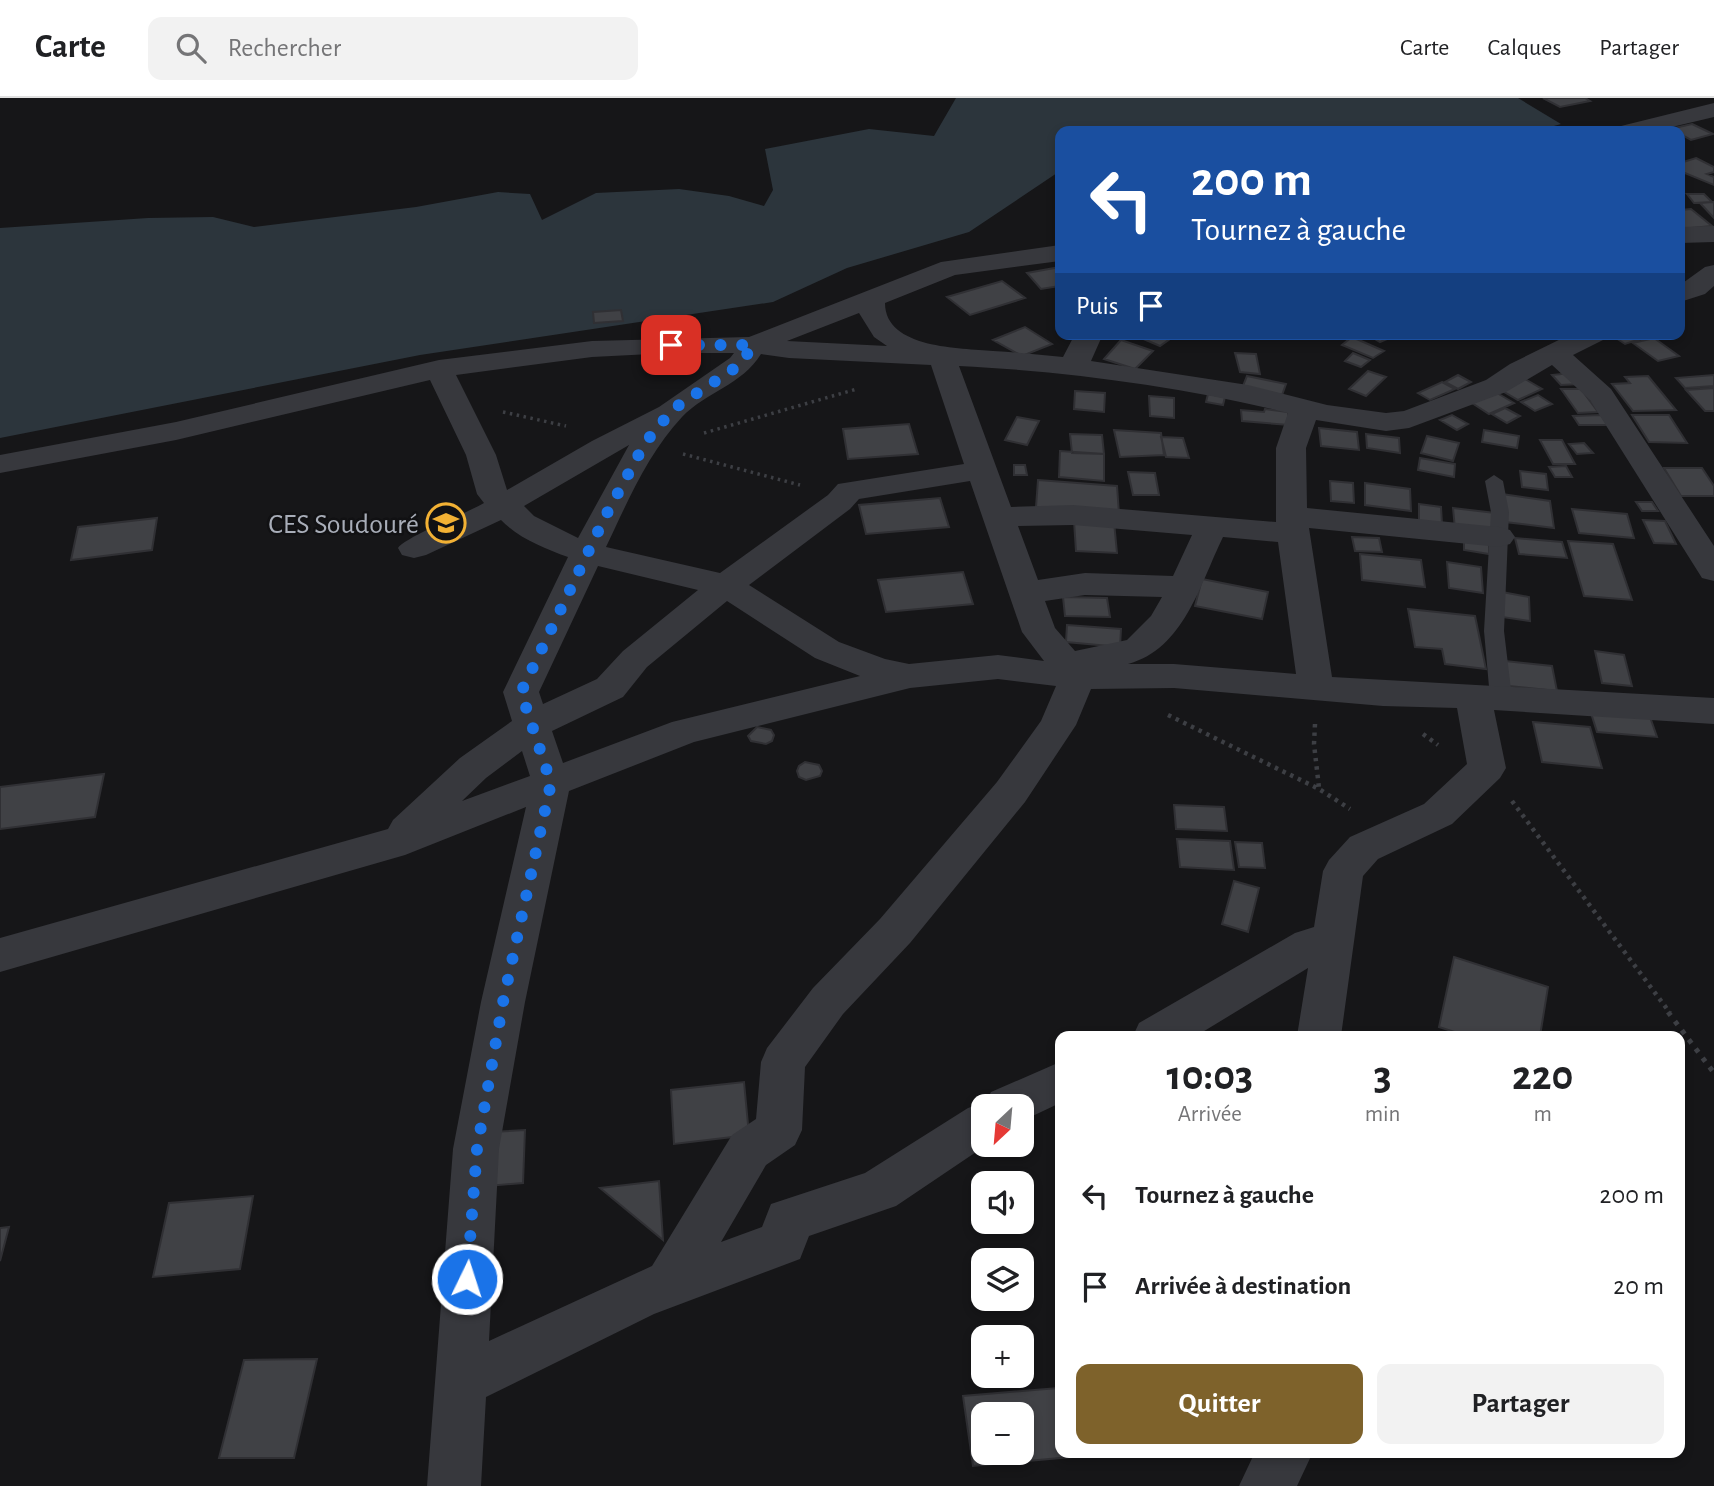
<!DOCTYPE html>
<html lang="fr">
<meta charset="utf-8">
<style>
body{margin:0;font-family:"Alegreya Sans",sans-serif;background:#f2f2f2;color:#202124;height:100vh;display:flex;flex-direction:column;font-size:26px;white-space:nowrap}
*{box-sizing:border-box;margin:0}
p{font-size:23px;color:#757577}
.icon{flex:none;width:38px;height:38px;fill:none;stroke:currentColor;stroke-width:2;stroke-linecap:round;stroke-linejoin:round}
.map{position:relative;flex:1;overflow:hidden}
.details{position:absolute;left:1055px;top:933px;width:630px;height:427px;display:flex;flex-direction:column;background:#fff;border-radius:14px;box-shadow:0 4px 10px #0003}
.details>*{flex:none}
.hud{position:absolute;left:1055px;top:28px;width:630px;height:214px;border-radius:14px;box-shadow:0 4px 10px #0003;background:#1a4fa0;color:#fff;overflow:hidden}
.needle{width:46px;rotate:206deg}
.controls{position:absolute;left:971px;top:996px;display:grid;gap:14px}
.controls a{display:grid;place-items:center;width:63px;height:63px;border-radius:14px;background:#fff;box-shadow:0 4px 10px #0003;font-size:35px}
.pin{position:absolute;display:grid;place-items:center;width:60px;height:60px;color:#fff;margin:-30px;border-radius:14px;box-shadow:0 4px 10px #0006}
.me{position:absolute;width:77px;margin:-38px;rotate:4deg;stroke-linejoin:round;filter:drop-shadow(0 0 5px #0008)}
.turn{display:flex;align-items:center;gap:24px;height:147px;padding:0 21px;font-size:32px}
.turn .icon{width:91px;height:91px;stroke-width:2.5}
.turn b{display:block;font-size:49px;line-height:60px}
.then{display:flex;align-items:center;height:66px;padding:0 21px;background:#0003;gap:14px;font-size:26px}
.eta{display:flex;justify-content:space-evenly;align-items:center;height:119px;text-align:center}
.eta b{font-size:42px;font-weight:700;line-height:49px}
.primary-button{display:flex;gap:14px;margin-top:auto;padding:14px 21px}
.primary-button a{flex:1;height:80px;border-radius:14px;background:#7e622b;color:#fff;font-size:28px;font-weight:700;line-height:80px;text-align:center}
.primary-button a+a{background:#f2f2f2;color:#202124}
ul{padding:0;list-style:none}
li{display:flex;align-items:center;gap:21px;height:91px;padding:0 21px}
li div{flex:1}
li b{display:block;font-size:26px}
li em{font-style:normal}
header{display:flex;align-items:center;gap:42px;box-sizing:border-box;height:98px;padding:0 35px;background:#fff;border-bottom:2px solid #e0e0e0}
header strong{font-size:33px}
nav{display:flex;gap:38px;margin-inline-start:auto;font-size:24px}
.search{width:490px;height:63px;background:#f2f2f2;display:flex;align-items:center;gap:18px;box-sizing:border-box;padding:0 24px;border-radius:14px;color:#757577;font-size:26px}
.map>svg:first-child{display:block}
.water{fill:#2c353c}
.building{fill:#404145;stroke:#303034;stroke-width:2;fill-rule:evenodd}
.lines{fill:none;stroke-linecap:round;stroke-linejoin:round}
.path-far2{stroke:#3d3f44;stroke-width:3.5;stroke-dasharray:2.5 4.5;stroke-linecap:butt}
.path-far1{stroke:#3d3f44;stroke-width:4.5;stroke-dasharray:3.5 5;stroke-linecap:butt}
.path{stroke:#3d3f44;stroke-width:5;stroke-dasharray:4.5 7;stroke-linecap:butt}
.service{fill:#37383d;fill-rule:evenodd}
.minor{fill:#37383d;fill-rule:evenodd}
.route{stroke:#1a73e8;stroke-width:12;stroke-dasharray:0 21.6}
.labels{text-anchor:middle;stroke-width:5;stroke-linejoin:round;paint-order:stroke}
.poi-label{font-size:28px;fill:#a8adb8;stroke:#111113;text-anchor:end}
</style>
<header>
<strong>Carte</strong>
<div class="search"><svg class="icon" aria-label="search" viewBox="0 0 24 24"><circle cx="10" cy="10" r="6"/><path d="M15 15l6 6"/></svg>Rechercher</div>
<nav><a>Carte</a><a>Calques</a><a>Partager</a></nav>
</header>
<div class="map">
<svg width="1714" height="1388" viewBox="0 0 1714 1388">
<rect width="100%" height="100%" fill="#161618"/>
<path class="water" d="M 956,0 L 1518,0 L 1561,26 L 1536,33 L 1060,33 L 1060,73 L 969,134 L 847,170 L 773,204 L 420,257 L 0,340 L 0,130 L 148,120 L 213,119 L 254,129 L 416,109 L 498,94 L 530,96 L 542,122 L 596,95 L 679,91 L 729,98 L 764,108 L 773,92 L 765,51 L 869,31 L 934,38 Z"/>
<path class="building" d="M 1543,0 L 1585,0 L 1590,3 L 1560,9 Z
M 1692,26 L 1713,36 L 1691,42 L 1680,36 L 1680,33 L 1670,31 Z
M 1696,60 L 1714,69 L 1714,74 L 1707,76 L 1714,79 L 1714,87 L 1680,73 L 1680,65 Z
M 1687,96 L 1704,96 L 1712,104 L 1694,105 Z
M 1712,104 L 1714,104 L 1714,120 L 1700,105 Z
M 1691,111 L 1712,128 L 1680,131 L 1680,112 Z
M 1060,169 L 1060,188 L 1041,191 L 1027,175 Z
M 1002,183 L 1025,200 L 970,217 L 947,199 Z
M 621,212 L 623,223 L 594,225 L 593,214 Z
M 1025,229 L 1052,246 L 1022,258 L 993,242 Z
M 1132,236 L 1177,236 L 1160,248 Z
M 1367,236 L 1398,236 L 1380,244 Z
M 1610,236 L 1656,236 L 1625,246 Z
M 1352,239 L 1384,253 L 1373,260 L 1342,247 Z
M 1654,240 L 1679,258 L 1658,263 L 1633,245 Z
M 1121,242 L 1153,253 L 1135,271 L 1104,261 Z
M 1235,255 L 1256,256 L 1260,276 L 1240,274 Z
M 1353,255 L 1370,262 L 1361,269 L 1345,263 Z
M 1368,273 L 1386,279 L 1366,298 L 1349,291 Z
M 1571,275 L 1580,286 L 1561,287 L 1552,277 Z
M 1458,277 L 1471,284 L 1458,291 L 1445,284 Z
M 1714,277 L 1714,288 L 1685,290 L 1676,280 Z
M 1247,278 L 1286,286 L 1282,297 L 1243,288 Z
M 1648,278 L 1676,312 L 1633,313 L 1612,286 L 1630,285 L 1625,279 Z
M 1525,281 L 1542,291 L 1518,302 L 1501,292 Z
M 1442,284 L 1455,291 L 1430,302 L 1418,295 Z
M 1714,290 L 1714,313 L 1705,313 L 1686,292 Z
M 1561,291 L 1581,291 L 1598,314 L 1578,315 Z
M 1075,293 L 1105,295 L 1104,314 L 1074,311 Z
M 1497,295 L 1514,305 L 1489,316 L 1472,305 Z
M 1208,296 L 1225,299 L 1223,307 L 1206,304 Z
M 1538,297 L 1552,306 L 1535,313 L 1521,304 Z
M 1149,298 L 1174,300 L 1174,320 L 1150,318 Z
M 1505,310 L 1520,318 L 1507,325 L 1492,316 Z
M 1265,311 L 1288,314 L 1289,327 L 1242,323 L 1241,312 L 1264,314 Z
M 1452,317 L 1468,326 L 1457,332 L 1440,322 Z
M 1601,317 L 1608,327 L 1579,327 L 1573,318 Z
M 1632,317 L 1669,317 L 1687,345 L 1649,344 Z
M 1017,319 L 1039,323 L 1027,347 L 1005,342 Z
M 909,326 L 918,356 L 848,361 L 843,331 Z
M 1319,330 L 1357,334 L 1359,352 L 1321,348 Z
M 1114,332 L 1161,335 L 1164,357 L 1120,359 Z
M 1484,332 L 1519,338 L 1517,350 L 1482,344 Z
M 1070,336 L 1102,337 L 1104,356 L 1072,355 Z
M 1366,336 L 1399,340 L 1400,355 L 1367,350 Z
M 1427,338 L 1459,345 L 1453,363 L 1421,355 Z
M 1161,339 L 1183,340 L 1189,360 L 1166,359 Z
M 1540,342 L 1562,342 L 1575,366 L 1553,366 Z
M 1584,345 L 1593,355 L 1577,356 L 1569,346 Z
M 1060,353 L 1104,356 L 1104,383 L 1059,379 Z
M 1420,360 L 1455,366 L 1454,379 L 1418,372 Z
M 1014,367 L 1025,367 L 1027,377 L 1014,377 Z
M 1566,368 L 1572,379 L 1555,379 L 1549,369 Z
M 1664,370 L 1702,370 L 1714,388 L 1714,398 L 1681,398 Z
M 1520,373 L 1546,376 L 1548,392 L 1522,389 Z
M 1128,374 L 1155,375 L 1159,397 L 1133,397 Z
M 1038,382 L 1117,388 L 1119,416 L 1036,409 Z
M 1330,383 L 1353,385 L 1354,405 L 1331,403 Z
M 1365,385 L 1410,391 L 1411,413 L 1365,407 Z
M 1502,396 L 1550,403 L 1554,430 L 1505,424 Z
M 940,400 L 949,429 L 866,436 L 859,407 Z
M 1636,404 L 1652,404 L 1658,413 L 1642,413 Z
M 1419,406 L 1441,409 L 1442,426 L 1419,423 Z
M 1453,410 L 1495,415 L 1498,437 L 1455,431 Z
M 1572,411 L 1627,416 L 1634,440 L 1579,435 Z
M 157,420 L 152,452 L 71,462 L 78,429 Z
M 1643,422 L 1665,423 L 1676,446 L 1654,445 Z
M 1074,423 L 1114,424 L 1117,455 L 1076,453 Z
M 1352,439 L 1379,440 L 1382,454 L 1355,453 Z
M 1464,440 L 1489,444 L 1489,456 L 1464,452 Z
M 1515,440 L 1562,444 L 1567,460 L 1519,456 Z
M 1568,443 L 1613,446 L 1632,502 L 1584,498 Z
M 1360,456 L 1421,462 L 1425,489 L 1362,482 Z
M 1447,464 L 1481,469 L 1483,495 L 1449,490 Z
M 963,474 L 973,506 L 886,514 L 878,482 Z
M 1202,481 L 1268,494 L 1262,521 L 1195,508 Z
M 1502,494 L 1529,499 L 1530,523 L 1502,519 Z
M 1063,499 L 1107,500 L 1110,519 L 1065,518 Z
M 1408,511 L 1475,518 L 1486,571 L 1445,566 L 1442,551 L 1415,549 Z
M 1067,527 L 1121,531 L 1120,549 L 1066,544 Z
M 1595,553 L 1624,557 L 1632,588 L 1602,585 Z
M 1505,563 L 1552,568 L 1557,593 L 1509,588 Z
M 1591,615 L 1650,619 L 1657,639 L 1597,634 Z
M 1533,624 L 1590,629 L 1602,670 L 1542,664 Z
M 757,629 L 771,632 L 774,637 L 772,643 L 766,646 L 751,643 L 748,638 Z
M 805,664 L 819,667 L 822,673 L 820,678 L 806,682 L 799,679 L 797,673 L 799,668 Z
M 104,676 L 95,719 L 0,731 L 0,689 Z
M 1174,707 L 1224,709 L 1227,733 L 1176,731 Z
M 1177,741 L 1230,743 L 1234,772 L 1180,769 Z
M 1235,744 L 1262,745 L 1265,770 L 1239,769 Z
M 1234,783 L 1259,790 L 1248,834 L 1222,826 Z
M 1454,859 L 1548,889 L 1540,938 L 1467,938 L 1439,929 Z
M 744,984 L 749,1037 L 674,1046 L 671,992 Z
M 525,1032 L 523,1085 L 488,1088 L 492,1034 Z
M 659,1083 L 663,1142 L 600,1090 Z
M 253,1098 L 240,1171 L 153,1179 L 169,1105 Z
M 9,1129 L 0,1163 L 0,1130 Z
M 317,1261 L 294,1360 L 219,1360 L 244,1262 Z
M 1058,1290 L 1060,1354 L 1070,1354 L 1071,1359 L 973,1368 L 963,1298 ZM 984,1316 L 1022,1316 L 1022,1354 L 984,1354 Z"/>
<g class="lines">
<path class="path-far2" d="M 503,314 L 566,328
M 704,335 L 857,291
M 683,356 L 800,387"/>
<path class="path-far1" d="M 1168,617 L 1319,691 L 1350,711
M 1315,626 L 1314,646 L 1319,690
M 1423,636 L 1438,647
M 1512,703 L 1670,915"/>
<path class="path" d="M 1668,914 L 1714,975"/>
<path class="service" d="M 1494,377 L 1503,383 L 1509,414 L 1504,533 L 1512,600 L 1509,605 L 1501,607 L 1493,605 L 1490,600 L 1484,533 L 1491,414 L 1485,383 Z"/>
<path class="minor" d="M 1714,5 L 1714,19 L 1655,33 L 1618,33 L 1621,28 Z
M 1714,128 L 1714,144 L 1680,145 L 1680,129 Z
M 1060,147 L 1060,163 L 955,177 L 885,205 C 885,251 961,250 993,253 C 1017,254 1040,257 1063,259 L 1075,236 L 1103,236 L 1091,263 L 1248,287 L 1327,307 L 1386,315 L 1404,313 L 1486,282 L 1510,266 L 1571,236 L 1607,236 L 1603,242 L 1573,257 L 1611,291 L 1714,448 L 1714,483 L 1702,480 L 1590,302 L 1552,267 L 1506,294 L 1409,330 L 1386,333 L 1316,322 L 1306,350 L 1307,410 L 1499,429 L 1510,432 L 1515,439 L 1510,446 L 1499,449 L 1309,430 L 1332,579 L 1714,600 L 1714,626 L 1494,612 L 1506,670 L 1500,680 L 1452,726 L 1378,761 L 1363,778 L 1341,938 L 1297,938 L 1308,870 L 1196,938 L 1133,938 L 1139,925 L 1295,835 L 1314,829 L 1323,773 L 1329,762 L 1350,739 L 1424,706 L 1467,666 L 1457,610 L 1383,608 L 1174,590 L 1091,591 L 1076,627 L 1025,704 L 910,845 L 843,916 L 805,969 L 802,1032 L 795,1047 L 766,1067 L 721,1144 L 762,1129 L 771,1106 L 865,1075 L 968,1010 L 986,1004 L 991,994 L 1060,964 L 1060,1005 L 1022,1023 L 1022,1008 L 984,1008 L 984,1046 L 988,1046 L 896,1108 L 809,1138 L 800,1161 L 654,1216 L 486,1299 L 481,1388 L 427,1388 L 453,1051 L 481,904 L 526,709 L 405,757 L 0,874 L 0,840 L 388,731 L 393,722 L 460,660 L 512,623 L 503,594 L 568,459 C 544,450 520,441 501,422 L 426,457 L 414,460 L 402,457 L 398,450 C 405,439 467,415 484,405 L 477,396 L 466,357 L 430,282 L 176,342 L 0,375 L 0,357 L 176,324 L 439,262 L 592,243 L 749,239 L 941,164 ZM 859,215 L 874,239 L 887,248 L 787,243 ZM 671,255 L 734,255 L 730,260 L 659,309 L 592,343 L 507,392 L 496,357 L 456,277 L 592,259 ZM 761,256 L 789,260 L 931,267 L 964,366 L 838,386 L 828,397 L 720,475 L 606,449 C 627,405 648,355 682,319 C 706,294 742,287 761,256 ZM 959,268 C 1065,273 1186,289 1288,315 L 1276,350 L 1276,424 L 1073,407 L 1011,409 ZM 629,347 L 578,440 L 534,418 L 524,408 ZM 970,383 L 1022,534 L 1044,563 L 998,557 L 909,566 L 885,561 L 839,544 L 749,487 L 850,411 L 859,401 ZM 1073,427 L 1192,437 L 1173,478 L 1085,475 L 1038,482 L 1018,428 ZM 1223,439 L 1278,444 L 1296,576 L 1174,566 L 1128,566 C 1184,551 1200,486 1223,439 ZM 598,468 L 698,492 L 623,553 L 597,581 L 543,606 L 539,594 ZM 1085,497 L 1162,499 L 1151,518 L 1127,542 L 1075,553 L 1055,530 L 1045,503 ZM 727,503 L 815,560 L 860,578 L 672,624 L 563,665 L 552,633 L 623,599 L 647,569 ZM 998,581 L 1056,588 L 1041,623 L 997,684 L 880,821 L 813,890 L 767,950 L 761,964 L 756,1021 L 732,1037 L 652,1168 L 489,1243 L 499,1051 L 525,904 L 569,693 L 694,644 L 910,590 ZM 522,653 L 530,678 L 462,703 L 486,680 Z
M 1714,167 L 1714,188 L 1705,196 L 1680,204 L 1680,187 L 1705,169 Z
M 1255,1354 L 1313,1354 L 1297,1388 L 1239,1388 Z"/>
</g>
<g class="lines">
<path class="route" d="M 467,1181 L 477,1051 L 503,904 L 551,685 L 521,594 L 606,417 L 645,345 L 673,311 L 741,266 L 753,247 L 671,247"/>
</g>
<defs>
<g id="school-ring" transform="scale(2.0125)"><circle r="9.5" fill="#111113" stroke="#f2b134" stroke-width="1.5"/><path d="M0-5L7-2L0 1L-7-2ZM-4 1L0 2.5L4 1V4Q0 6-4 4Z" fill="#f2b134"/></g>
</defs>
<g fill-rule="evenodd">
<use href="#school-ring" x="446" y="425"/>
</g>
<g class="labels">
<g class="poi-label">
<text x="419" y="435">CES Soudouré</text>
</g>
</g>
</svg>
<div class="controls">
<a><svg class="needle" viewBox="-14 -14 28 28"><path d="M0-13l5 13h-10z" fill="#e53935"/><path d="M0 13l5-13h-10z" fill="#757577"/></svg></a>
<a><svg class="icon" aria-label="sound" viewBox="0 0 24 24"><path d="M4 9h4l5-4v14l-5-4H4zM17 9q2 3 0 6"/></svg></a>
<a><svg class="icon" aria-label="layers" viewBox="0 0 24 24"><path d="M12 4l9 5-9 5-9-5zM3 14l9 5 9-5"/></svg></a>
<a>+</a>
<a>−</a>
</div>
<div class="pin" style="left:671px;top:247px;background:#d93025"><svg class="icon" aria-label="arrive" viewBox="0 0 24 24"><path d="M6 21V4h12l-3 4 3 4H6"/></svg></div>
<svg class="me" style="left:467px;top:1181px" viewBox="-20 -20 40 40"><circle r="17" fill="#1a73e8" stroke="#fff" stroke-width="3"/><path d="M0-11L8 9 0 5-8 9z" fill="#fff"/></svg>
<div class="hud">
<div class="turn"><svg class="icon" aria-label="left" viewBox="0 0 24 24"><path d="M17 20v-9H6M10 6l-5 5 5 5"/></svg><div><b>200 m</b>Tournez à gauche</div></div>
<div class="then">Puis<svg class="icon" aria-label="arrive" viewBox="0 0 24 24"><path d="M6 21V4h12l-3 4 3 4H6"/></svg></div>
</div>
<section class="details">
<div class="eta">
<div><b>10:03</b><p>Arrivée</p></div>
<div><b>3</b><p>min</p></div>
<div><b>220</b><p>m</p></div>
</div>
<ul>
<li><svg class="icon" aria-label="left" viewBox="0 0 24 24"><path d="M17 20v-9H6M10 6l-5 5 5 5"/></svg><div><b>Tournez à gauche</b></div><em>200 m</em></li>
<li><svg class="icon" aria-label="arrive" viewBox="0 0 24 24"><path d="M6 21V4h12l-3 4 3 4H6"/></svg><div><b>Arrivée à destination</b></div><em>20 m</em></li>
</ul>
<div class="primary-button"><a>Quitter</a><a>Partager</a></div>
</section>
</div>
